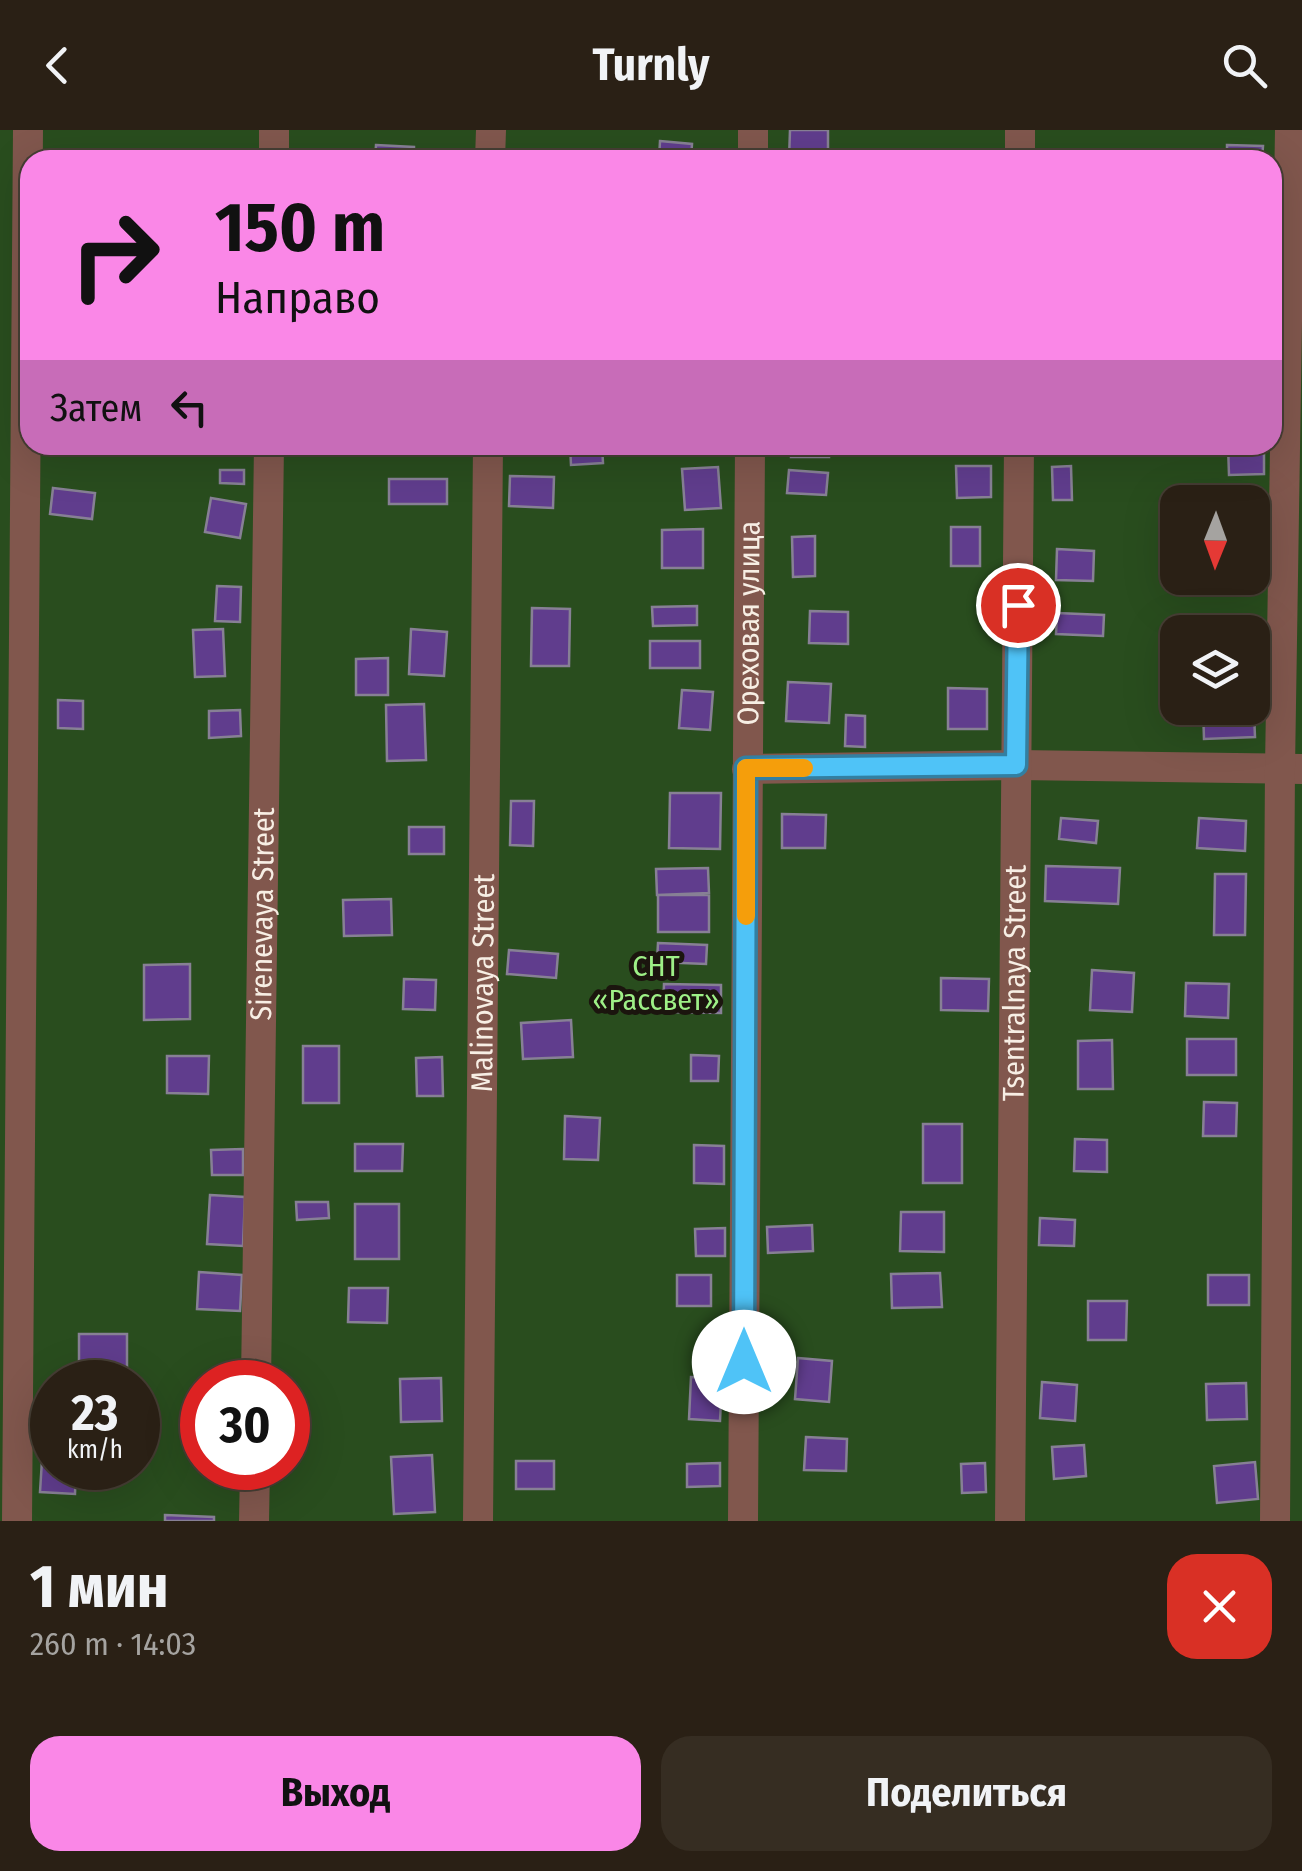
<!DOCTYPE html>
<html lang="ru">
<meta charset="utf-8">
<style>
body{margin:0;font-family:"Fira Sans Condensed",sans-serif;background:#362d22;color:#f1f3f6;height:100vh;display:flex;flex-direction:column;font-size:38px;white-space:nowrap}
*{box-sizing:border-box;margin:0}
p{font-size:32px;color:#a5a3a0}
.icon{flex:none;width:55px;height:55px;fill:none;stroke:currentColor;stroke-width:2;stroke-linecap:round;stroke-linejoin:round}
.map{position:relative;height:1391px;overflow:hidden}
.side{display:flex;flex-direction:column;background:#2a2015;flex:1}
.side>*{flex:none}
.top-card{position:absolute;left:20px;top:20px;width:1262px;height:305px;border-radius:30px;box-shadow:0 10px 40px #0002,0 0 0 2px #463e34;background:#fa87e7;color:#111;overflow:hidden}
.needle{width:65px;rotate:181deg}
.buttons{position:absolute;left:1160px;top:355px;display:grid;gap:20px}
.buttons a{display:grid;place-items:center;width:110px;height:110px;border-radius:20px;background:#2a2015;box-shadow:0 10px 40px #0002,0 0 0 2px #463e34;font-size:50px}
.speed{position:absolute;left:30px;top:1230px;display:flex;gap:20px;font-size:50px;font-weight:700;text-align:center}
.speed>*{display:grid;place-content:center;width:130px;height:130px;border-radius:50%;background:#2a2015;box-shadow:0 10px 40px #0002,0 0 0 2px #463e34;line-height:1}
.speed small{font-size:25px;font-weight:400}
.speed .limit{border:15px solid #d22;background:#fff;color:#111}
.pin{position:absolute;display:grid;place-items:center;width:85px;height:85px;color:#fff;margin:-42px;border:5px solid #fff;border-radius:50%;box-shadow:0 2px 10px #0007}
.me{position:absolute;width:110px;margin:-55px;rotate:0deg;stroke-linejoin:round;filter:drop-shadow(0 0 8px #0008)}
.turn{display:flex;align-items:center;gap:35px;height:210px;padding:0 30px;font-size:45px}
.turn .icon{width:130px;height:130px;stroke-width:2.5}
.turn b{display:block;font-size:70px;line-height:85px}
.then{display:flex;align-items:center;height:95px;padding:0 30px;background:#0003;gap:20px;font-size:38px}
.round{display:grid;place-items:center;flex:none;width:105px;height:105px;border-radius:30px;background:#362d22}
.head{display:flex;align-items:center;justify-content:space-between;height:170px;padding:0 30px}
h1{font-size:60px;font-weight:700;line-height:75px}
.button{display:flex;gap:20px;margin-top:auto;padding:20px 30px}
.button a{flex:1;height:115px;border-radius:30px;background:#fa87e7;color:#111;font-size:40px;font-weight:700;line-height:115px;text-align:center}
.button a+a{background:#362d22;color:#f1f3f6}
header{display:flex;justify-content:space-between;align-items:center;height:130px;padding:0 30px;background:#2a2015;font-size:45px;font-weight:700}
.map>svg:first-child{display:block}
.green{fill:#294d1e;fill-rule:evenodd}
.building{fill:#603d8d;stroke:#878095;stroke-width:2.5}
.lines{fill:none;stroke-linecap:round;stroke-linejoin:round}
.minor{stroke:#81574d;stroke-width:30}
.route-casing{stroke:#337fa1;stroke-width:25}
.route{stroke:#4fc3f7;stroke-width:18}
.slow{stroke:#f59e0b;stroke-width:18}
.labels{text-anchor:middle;stroke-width:10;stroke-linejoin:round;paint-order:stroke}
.street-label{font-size:30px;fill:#f7eee4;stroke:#1b150e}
.park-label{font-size:30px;fill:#9ef087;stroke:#1b150e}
</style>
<header><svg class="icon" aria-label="back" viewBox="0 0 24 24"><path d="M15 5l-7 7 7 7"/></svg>Turnly<svg class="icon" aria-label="search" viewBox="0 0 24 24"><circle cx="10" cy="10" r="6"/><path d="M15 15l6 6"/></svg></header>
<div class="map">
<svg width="1302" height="1391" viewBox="0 0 1302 1391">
<rect width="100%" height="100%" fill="#382b1c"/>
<path class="green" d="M 0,0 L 1302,0 L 1302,1391 L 0,1391 ZM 30,30 L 1272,30 L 1272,315 L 30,315 ZM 1178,372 L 1252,372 L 1252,448 L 1178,448 ZM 1178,502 L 1252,502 L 1252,578 L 1178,578 ZM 52,1252 L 138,1252 L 138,1338 L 52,1338 ZM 202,1252 L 288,1252 L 288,1338 L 202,1338 Z"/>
<path class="building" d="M 790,0 L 828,0 L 828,30 L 789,30 Z
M 660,11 L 692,14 L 691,30 L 659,30 Z
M 376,15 L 414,17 L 414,30 L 375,30 Z
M 1227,15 L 1263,16 L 1262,30 L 1227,30 Z
M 236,23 L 236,30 L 189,30 L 189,27 Z
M 54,315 L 106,315 L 106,317 L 55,324 Z
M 212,315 L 243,315 L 243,321 L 213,322 Z
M 390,315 L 427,315 L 427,321 L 390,323 Z
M 570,315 L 602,315 L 603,333 L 571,335 Z
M 791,315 L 829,315 L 829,327 L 791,327 Z
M 1228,315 L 1264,315 L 1264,344 L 1229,345 Z
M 956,336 L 991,336 L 991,367 L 957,368 Z
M 1071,336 L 1072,370 L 1053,370 L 1052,337 Z
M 718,337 L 721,378 L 685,380 L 682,339 Z
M 220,340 L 244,340 L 244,354 L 220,353 Z
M 789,340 L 828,343 L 826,365 L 787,363 Z
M 510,346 L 554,347 L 553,378 L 509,376 Z
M 389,349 L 447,349 L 447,374 L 389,374 Z
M 53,358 L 95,363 L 92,389 L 50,384 Z
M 211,368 L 246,374 L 240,408 L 205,402 Z
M 1252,385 L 1259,385 L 1258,416 L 1252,416 Z
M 951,397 L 980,397 L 980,436 L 951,436 Z
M 703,399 L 703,438 L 662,438 L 662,400 Z
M 815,406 L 815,446 L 793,447 L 792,407 Z
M 1057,419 L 1094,421 L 1093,451 L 1056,450 Z
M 1194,448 L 1236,448 L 1236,456 L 1194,457 Z
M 217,456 L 241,457 L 240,492 L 215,491 Z
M 697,476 L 697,495 L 653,496 L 652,477 Z
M 532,478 L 570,479 L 569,536 L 531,536 Z
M 810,481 L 848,482 L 848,514 L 809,513 Z
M 1057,483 L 1104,485 L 1103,506 L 1056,504 Z
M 1237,489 L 1238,502 L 1202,502 L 1201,490 Z
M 223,499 L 225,546 L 195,547 L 193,500 Z
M 411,499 L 447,502 L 444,546 L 409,544 Z
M 650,511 L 700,511 L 700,538 L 650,538 Z
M 388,528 L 388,565 L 356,565 L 356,529 Z
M 788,552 L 831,554 L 829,593 L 786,591 Z
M 948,558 L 987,559 L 987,599 L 948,599 Z
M 1253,559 L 1255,607 L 1204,609 L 1203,578 L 1252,578 Z
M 682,560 L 713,562 L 710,600 L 679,598 Z
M 58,570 L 83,571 L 83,599 L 58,598 Z
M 424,574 L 426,630 L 387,631 L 386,575 Z
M 240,580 L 241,606 L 209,608 L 209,581 Z
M 846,585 L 865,586 L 865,617 L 845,616 Z
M 670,663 L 721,663 L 720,719 L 669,718 Z
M 511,671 L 534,671 L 533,716 L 510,715 Z
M 782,684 L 826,685 L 825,718 L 782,718 Z
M 1061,688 L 1098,691 L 1096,713 L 1059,709 Z
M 1199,688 L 1246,691 L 1245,721 L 1197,718 Z
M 409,697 L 444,697 L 444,724 L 409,724 Z
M 1046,736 L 1120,738 L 1118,774 L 1045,771 Z
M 708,738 L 709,763 L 657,765 L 656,739 Z
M 1215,744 L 1246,744 L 1245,805 L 1214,805 Z
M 658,765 L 709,765 L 709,802 L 658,802 Z
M 391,769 L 392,805 L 344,806 L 343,770 Z
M 658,813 L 707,815 L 706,834 L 657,832 Z
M 509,820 L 558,824 L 556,848 L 507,844 Z
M 190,834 L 190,889 L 144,890 L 144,835 Z
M 1092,840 L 1134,843 L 1132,882 L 1090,880 Z
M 941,848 L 989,849 L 988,881 L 941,880 Z
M 404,849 L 436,850 L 435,880 L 403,879 Z
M 1186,853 L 1229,854 L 1228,888 L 1185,886 Z
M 664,854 L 721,855 L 721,883 L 663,882 Z
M 571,890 L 573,927 L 523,929 L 521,893 Z
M 1187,909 L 1236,909 L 1236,945 L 1187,945 Z
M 1112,910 L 1113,959 L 1078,959 L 1078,911 Z
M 303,916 L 339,916 L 339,973 L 303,973 Z
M 691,925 L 719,926 L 718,951 L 691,951 Z
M 167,926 L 209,926 L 208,964 L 167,963 Z
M 442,927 L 443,966 L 417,966 L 416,928 Z
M 1204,972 L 1237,973 L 1236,1006 L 1203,1006 Z
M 565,986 L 600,988 L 598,1030 L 564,1029 Z
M 923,994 L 962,994 L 962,1053 L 923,1053 Z
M 1075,1009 L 1107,1010 L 1107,1042 L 1074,1041 Z
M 355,1014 L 403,1014 L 402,1041 L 355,1041 Z
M 694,1015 L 724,1016 L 724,1054 L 694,1053 Z
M 243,1019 L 243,1045 L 212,1045 L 211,1020 Z
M 210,1065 L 245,1067 L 243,1116 L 207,1114 Z
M 296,1072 L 328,1072 L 329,1088 L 297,1090 Z
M 355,1074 L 399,1074 L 399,1129 L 355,1129 Z
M 901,1082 L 944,1082 L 944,1122 L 900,1121 Z
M 1040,1088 L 1075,1090 L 1074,1116 L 1039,1115 Z
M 812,1095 L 813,1121 L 768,1123 L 767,1097 Z
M 725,1098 L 725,1126 L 696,1126 L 695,1099 Z
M 199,1142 L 242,1145 L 240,1181 L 197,1179 Z
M 940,1143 L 942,1177 L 892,1178 L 891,1144 Z
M 677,1145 L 711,1145 L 711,1176 L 677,1176 Z
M 1208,1145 L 1249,1145 L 1249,1175 L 1208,1175 Z
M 349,1158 L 388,1158 L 387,1193 L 348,1192 Z
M 1088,1171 L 1127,1171 L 1126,1210 L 1088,1210 Z
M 79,1204 L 127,1204 L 127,1240 L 79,1240 Z
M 798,1228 L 832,1231 L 829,1272 L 795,1269 Z
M 691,1247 L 722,1249 L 720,1291 L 689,1289 Z
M 441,1248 L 442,1291 L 401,1292 L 400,1249 Z
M 1042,1252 L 1077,1255 L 1075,1291 L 1040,1288 Z
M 1246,1253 L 1247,1289 L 1207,1290 L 1206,1254 Z
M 43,1263 L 52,1264 L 52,1299 L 41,1298 Z
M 806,1307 L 847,1309 L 846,1341 L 804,1340 Z
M 1084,1315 L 1086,1346 L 1054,1349 L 1052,1317 Z
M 432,1325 L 435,1382 L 394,1384 L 391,1327 Z
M 42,1330 L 52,1331 L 52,1338 L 76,1338 L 75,1364 L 40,1362 Z
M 516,1331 L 554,1331 L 554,1359 L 516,1359 Z
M 1255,1332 L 1258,1369 L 1217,1373 L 1214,1336 Z
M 720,1333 L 720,1356 L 687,1357 L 687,1334 Z
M 985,1333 L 986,1362 L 962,1363 L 961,1334 Z
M 165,1385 L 214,1387 L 214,1391 L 165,1391 Z"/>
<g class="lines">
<g class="minor">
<path d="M 274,30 L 274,0"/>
<path d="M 490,30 L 491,0"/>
<path d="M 753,30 L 753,0"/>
<path d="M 1020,30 L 1020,0"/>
<path d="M 747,639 L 1017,635 L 1302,639"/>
<path id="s1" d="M 256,1252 L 269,315"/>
<path d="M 17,1391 L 28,0"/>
<path d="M 254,1391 L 255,1338"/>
<path id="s2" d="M 478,1391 L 488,315"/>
<path id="s3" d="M 743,1391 L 750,315"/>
<path id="s4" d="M 1010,1391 L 1019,315"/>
<path d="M 1275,1391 L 1280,638 L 1290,0"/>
</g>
</g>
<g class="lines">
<g class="route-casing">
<path id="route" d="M 744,1232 L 746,638 L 1016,635 L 1018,475"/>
</g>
<use href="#route" class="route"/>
<path class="slow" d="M 746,786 L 746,638 L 804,638"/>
</g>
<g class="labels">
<g class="street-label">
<text dy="10" stroke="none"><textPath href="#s3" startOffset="898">Ореховая улица</textPath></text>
<text dy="10" stroke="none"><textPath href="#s1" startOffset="468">Sirenevaya Street</textPath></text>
<text dy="10" stroke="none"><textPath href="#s2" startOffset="538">Malinovaya Street</textPath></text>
<text dy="10" stroke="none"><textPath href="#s4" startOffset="538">Tsentralnaya Street</textPath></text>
</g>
<g class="park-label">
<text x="656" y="846">СНТ<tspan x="656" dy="34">«Рассвет»</tspan></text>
</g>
</g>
</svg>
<div class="buttons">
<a><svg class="needle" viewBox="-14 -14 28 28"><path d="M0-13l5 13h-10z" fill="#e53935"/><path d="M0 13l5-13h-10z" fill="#a5a3a0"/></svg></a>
<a><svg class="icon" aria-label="layers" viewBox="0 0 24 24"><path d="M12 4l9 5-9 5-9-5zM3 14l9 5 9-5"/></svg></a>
</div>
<div class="speed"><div>23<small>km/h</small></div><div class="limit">30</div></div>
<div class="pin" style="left:1018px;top:475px;background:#d93025"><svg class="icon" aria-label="arrive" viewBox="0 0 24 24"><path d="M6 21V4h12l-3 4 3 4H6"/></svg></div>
<svg class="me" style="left:744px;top:1232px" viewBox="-20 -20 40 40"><circle r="19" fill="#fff"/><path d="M0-13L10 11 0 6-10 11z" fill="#4fc3f7"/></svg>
<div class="top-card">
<div class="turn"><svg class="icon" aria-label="right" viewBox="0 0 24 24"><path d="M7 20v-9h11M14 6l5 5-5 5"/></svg><div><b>150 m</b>Направо</div></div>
<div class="then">Затем<svg class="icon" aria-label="left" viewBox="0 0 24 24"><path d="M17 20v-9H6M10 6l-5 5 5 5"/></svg></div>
</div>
</div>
<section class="side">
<div class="head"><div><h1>1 мин</h1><p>260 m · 14:03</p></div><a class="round" style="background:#d93025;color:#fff"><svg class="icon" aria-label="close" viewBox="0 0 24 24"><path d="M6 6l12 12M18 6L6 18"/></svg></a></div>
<div class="button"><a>Выход</a><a>Поделиться</a></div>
</section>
